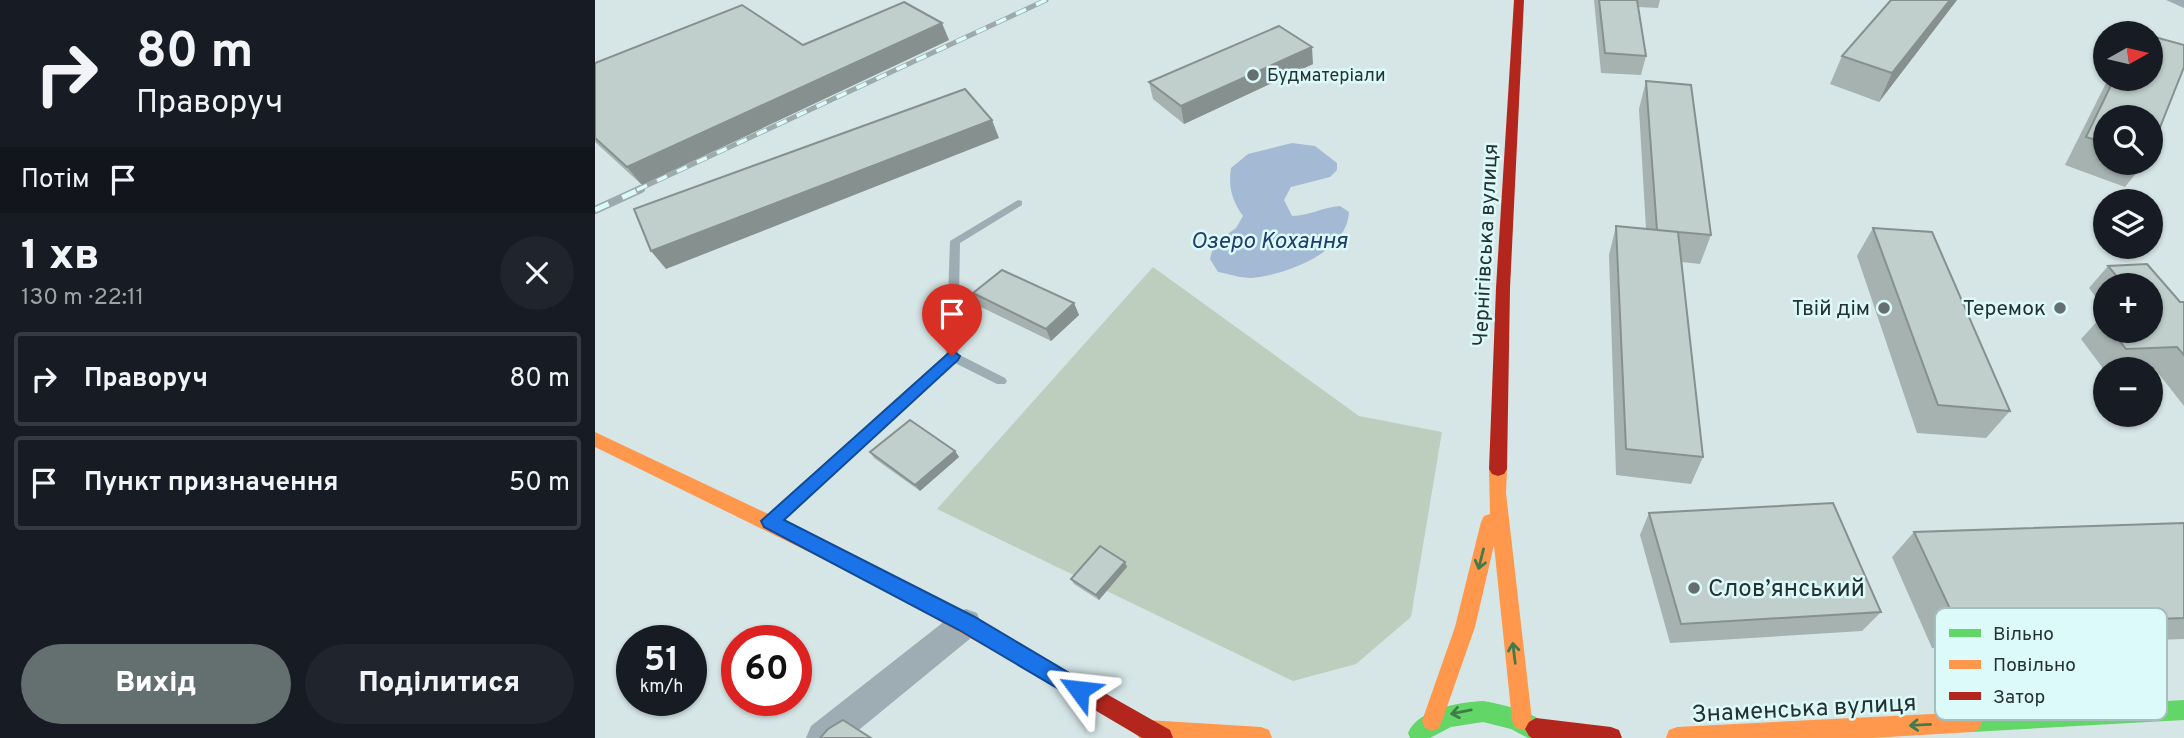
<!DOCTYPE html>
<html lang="uk">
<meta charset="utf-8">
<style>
body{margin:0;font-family:Overpass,sans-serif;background:#20242c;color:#f1f3f6;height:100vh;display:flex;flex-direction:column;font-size:26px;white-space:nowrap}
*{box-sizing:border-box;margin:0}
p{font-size:23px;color:#9ea1a6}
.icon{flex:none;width:38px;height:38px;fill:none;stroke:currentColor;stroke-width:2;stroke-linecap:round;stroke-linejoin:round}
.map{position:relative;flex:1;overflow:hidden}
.side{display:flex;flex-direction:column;background:#171b24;width:595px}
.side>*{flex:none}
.hud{background:#171b24;color:#f1f3f6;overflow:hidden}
.needle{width:46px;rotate:82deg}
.buttons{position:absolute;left:1498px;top:21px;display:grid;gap:14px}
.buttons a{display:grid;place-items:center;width:70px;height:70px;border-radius:50%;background:#171b24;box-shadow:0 2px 5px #0004;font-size:35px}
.speed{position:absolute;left:21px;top:625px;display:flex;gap:14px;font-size:35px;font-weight:700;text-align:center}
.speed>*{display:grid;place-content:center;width:91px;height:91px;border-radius:50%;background:#171b24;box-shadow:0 2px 5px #0004;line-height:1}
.speed small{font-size:18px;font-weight:400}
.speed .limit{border:10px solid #d22;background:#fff;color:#111}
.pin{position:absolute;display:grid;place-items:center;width:60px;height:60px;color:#fff;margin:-72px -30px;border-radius:50% 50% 50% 0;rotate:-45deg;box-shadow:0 0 7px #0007}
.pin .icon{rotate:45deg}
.me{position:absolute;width:77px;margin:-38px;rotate:300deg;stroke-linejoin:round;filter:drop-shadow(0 0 5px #0008)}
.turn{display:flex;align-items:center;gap:24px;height:147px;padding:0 21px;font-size:32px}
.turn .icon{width:91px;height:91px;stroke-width:2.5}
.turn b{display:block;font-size:49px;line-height:60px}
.then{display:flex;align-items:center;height:66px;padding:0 21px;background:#0003;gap:14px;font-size:26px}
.round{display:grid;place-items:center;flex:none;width:74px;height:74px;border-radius:37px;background:#20242c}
.overview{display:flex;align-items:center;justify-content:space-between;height:119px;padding:0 21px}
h1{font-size:42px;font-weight:800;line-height:52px}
.cta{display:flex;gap:14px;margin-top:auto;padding:14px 21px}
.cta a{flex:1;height:80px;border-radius:42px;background:#647070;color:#fff;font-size:28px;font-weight:800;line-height:80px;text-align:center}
.cta a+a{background:#20242c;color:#f1f3f6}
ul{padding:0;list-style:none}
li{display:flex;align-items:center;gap:21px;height:94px;margin:0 14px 10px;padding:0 7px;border:4px solid #363941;border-radius:7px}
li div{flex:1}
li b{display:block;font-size:26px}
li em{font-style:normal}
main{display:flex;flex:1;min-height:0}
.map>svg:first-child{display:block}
.green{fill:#bdcebe}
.water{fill:#a4b9d4}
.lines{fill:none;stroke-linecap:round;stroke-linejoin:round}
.lane{fill:#9eadb4;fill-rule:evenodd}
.street{fill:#9eadb4;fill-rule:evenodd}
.fast{fill:#63d668;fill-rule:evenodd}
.slow{fill:#ff974d;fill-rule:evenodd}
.jam{fill:#b3261e;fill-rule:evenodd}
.rail-far1-casing{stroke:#9caaac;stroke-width:5}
.rail-casing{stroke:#9caaac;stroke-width:8}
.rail-far1{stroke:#dcfafa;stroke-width:3.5;stroke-dasharray:11;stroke-linecap:butt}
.rail{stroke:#dcfafa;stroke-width:5;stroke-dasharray:15;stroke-linecap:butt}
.wall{fill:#a5b2af}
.shaded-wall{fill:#86918f}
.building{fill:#c0cfcc;stroke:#86918f;stroke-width:2}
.oneway{stroke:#417b4a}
.route{fill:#1a73e8;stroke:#114b97;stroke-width:2}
.poi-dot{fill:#647070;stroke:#dcfafa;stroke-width:2.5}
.labels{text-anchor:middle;stroke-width:5;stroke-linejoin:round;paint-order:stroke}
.far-poi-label{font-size:18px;fill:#263131;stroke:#dcfafa;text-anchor:start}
.street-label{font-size:21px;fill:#263131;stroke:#dcfafa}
.poi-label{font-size:21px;fill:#263131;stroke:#dcfafa;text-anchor:end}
.water-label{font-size:23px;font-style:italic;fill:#213d6e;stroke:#dcfafa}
.near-poi-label{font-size:24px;fill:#263131;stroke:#dcfafa;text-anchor:start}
.near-street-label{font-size:24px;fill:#263131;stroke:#dcfafa}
.key{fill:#dcfafa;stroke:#a5bebe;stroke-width:2}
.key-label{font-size:19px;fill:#263131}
</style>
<main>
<section class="side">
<div class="hud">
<div class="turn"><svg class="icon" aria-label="right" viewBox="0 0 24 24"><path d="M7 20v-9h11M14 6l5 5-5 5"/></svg><div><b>80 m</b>Праворуч</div></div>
<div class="then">Потім<svg class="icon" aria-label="arrive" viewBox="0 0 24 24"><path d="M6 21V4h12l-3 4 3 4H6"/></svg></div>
</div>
<div class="overview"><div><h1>1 хв</h1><p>130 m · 22:11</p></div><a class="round"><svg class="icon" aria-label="close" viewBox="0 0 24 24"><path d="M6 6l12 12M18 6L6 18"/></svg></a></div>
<ul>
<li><svg class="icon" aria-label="right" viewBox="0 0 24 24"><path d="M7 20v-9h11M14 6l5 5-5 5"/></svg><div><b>Праворуч</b></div><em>80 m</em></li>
<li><svg class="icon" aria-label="arrive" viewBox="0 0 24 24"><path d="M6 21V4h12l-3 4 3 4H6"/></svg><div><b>Пункт призначення</b></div><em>50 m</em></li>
</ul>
<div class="cta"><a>Вихід</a><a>Поділитися</a></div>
</section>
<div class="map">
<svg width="1589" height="738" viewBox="0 0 1589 738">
<rect width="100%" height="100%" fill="#d6e6e6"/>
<path class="green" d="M 558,267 L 764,416 L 847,432 L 816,617 L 761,664 L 698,681 L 342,509 Z"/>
<path class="water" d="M 697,143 L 720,146 L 742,163 L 742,170 L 735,177 L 696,187 L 689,200 L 697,216 C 714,216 728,207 745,206 L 754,212 C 752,253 690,275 656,278 C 645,278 634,274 623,272 L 615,259 L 619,244 L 641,228 L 648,216 C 637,200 633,187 636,168 L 653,154 Z"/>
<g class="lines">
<path class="lane" d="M 423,200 L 427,201 L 427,205 L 365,243 L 363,354 L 410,378 L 412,381 L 410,384 L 402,384 L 358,362 L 185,520 L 180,522 L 175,520 L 173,516 L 175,512 L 351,354 L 355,241 Z"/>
<path class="street" d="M 1571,0 L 1589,0 L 1589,8 Z
M 371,609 L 382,613 L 386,623 L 382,633 L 254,738 L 211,738 L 216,726 L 360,613 Z"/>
<path class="fast" d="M 1589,700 L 1589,720 L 1377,732 L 1370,729 L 1367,722 L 1370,715 L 1377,712 Z
M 888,701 C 911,705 952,714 962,738 L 933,738 L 916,729 L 888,722 L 856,727 L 835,738 L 815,738 L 813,733 C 823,709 865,702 888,701 Z"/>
<path class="slow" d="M 0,432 L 226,539 L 441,653 L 444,660 L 441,667 L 434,670 L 427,667 L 267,578 L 0,447 Z
M 903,462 L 909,464 L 912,469 L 911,493 L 937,720 L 934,727 L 927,730 L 920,727 L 917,720 L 899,545 L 880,627 L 847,721 L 844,728 L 837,731 L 830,728 L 827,721 L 860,627 L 886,522 L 889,516 L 895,514 L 894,469 L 897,464 Z
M 1377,712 L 1384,715 L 1387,722 L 1384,729 L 1377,732 L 1276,738 L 1071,738 L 1074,730 L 1082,727 Z
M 552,720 L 666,727 L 674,730 L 677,738 L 544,738 L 541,731 L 545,724 Z"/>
<path class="jam" d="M 919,0 L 929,0 L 915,288 L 912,469 L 909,474 L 903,476 L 897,474 L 894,469 L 901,288 Z
M 434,650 L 575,730 L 578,738 L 547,738 L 427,667 L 424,660 L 427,653 Z
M 941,718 L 1016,727 L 1024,730 L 1027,738 L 937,738 L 934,736 L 930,729 L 934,722 Z"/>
<g class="rail-far1-casing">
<path id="rail-far1" d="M 42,190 L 451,0"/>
</g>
<g class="rail-casing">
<path id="rail" d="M 0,210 L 46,189"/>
</g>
<use href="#rail-far1" class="rail-far1"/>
<use href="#rail" class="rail"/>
</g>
<path class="wall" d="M 995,0 L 1065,0 L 1063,8 L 1043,7 L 1051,56 L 1046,75 L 1006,73 L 999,0 Z
M 1296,0 L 1362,0 L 1284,102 L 1235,84 L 1247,56 Z
M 354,40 L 47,185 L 0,142 L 0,63 L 208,45 Z
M 718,64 L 589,124 L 558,99 L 554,82 Z
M 1513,79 L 1556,79 L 1510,117 L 1510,163 L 1549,163 L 1530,187 L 1470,165 Z
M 1051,81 L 1116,235 L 1105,264 L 1087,262 L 1108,457 L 1096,484 L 1021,475 L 1014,255 L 1021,226 L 1051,229 L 1044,109 Z
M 1278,228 L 1415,411 L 1391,438 L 1322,433 L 1262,256 Z
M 1552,264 L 1585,302 L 1589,302 L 1589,406 L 1560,369 L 1510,369 L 1510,371 L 1486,339 L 1506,317 L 1510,317 L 1510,331 L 1556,331 L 1556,285 L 1510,285 L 1510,309 L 1494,288 L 1513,266 Z
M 378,293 L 479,303 L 484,315 L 456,341 L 384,306 Z
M 360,451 L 364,457 L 325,491 L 279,458 L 275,452 Z
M 1054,513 L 1286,612 L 1267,631 L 1075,643 L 1045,535 Z
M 1589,523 L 1589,639 L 1337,648 L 1297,557 L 1319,532 Z
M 530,562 L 532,567 L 504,600 L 479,584 L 476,579 Z"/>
<path class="shaded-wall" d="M 1355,0 L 1362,0 L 1284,102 L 1297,73 Z
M 347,23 L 354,40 L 47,185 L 32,167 Z
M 717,47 L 718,64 L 589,124 L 586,106 Z
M 397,120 L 404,138 L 71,269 L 56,251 Z
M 479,303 L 484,315 L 456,341 L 451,329 Z
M 360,451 L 364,457 L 325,491 L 320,485 Z
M 530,562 L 532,567 L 504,600 L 501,595 Z"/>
<path class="building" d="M 1004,0 L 1042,0 L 1051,56 L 1010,53 Z
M 1296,0 L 1355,0 L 1297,73 L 1247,56 Z
M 309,2 L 347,23 L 32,167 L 0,138 L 0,63 L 147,5 L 208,45 Z
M 684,26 L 717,47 L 586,106 L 554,82 Z
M 1556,36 L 1589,45 L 1589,67 L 1556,150 L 1556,117 L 1510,117 L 1510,143 L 1491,137 L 1519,79 L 1556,79 Z
M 1051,81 L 1096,85 L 1116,235 L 1062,230 Z
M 370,89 L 397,120 L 56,251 L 39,209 Z
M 1021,226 L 1083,232 L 1108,457 L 1031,449 Z
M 1278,228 L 1337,232 L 1415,411 L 1343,405 Z
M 1552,264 L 1585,302 L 1589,302 L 1589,355 L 1582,347 L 1531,349 L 1517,331 L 1556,331 L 1556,285 L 1529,285 L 1513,266 Z
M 407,270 L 479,303 L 451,329 L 378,293 Z
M 315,420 L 360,451 L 320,485 L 275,452 Z
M 1238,503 L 1286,612 L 1086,624 L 1054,513 Z
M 1589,523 L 1589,618 L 1363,626 L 1319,532 Z
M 505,546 L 530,562 L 501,595 L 476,579 Z
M 248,720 L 276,738 L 225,738 L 233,729 Z"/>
<defs><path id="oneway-shaft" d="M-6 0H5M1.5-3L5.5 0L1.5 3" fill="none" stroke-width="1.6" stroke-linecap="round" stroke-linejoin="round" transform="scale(1.75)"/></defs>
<g class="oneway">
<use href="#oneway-shaft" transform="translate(886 559) rotate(104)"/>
<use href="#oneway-shaft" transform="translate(919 653) rotate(-97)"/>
<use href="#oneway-shaft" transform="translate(866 712) rotate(169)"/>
<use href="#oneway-shaft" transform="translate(1325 725) rotate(177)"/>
</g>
<path class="route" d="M 357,350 L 365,356 L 363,360 L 189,520 L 378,616 L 491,683 L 494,690 L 491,698 L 484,701 L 364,630 L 169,527 L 166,521 Z"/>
<g class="poi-dot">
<circle cx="658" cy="75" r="7"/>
<circle cx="1289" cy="308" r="7"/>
<circle cx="1465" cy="308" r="7"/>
<circle cx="1099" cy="588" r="7"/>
</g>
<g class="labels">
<g class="far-poi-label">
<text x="672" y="81">Будматеріали</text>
</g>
<g class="street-label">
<text transform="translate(890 245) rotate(-87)" y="7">Чернігівська вулиця</text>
</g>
<g class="poi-label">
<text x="1275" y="315">Твій дім</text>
<text x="1451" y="315">Теремок</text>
</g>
<g class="water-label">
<text x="674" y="248">Озеро Кохання</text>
</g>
<g class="near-poi-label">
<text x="1113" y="596">Слов’янський</text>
</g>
<g class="near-street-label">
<text transform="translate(1209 708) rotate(-3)" y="8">Знаменська вулиця</text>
</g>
</g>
<rect x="1340" y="608" width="232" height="112" rx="10" class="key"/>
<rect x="1354" y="629" width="32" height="8" fill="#63d668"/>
<rect x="1354" y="660" width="32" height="9" fill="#ff974d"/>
<rect x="1354" y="692" width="32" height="8" fill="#b3261e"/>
<g class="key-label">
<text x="1398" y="640">Вільно</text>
<text x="1398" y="671">Повільно</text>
<text x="1398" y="703">Затор</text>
</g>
</svg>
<div class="buttons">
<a><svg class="needle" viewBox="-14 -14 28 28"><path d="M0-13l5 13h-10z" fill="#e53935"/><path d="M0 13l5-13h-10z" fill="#9ea1a6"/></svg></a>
<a><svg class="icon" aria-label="search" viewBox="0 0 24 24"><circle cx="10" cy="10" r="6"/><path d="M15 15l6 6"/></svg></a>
<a><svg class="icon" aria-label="layers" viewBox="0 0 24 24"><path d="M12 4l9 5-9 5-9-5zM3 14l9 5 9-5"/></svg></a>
<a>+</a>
<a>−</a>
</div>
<div class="speed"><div>51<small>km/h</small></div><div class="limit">60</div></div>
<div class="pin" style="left:357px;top:356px;background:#d93025"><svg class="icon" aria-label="arrive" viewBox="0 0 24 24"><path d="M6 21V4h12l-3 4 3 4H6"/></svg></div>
<svg class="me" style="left:484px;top:690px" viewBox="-20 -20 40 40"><path d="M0-17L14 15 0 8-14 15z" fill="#1a73e8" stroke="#fff" stroke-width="4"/></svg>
</div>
</main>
